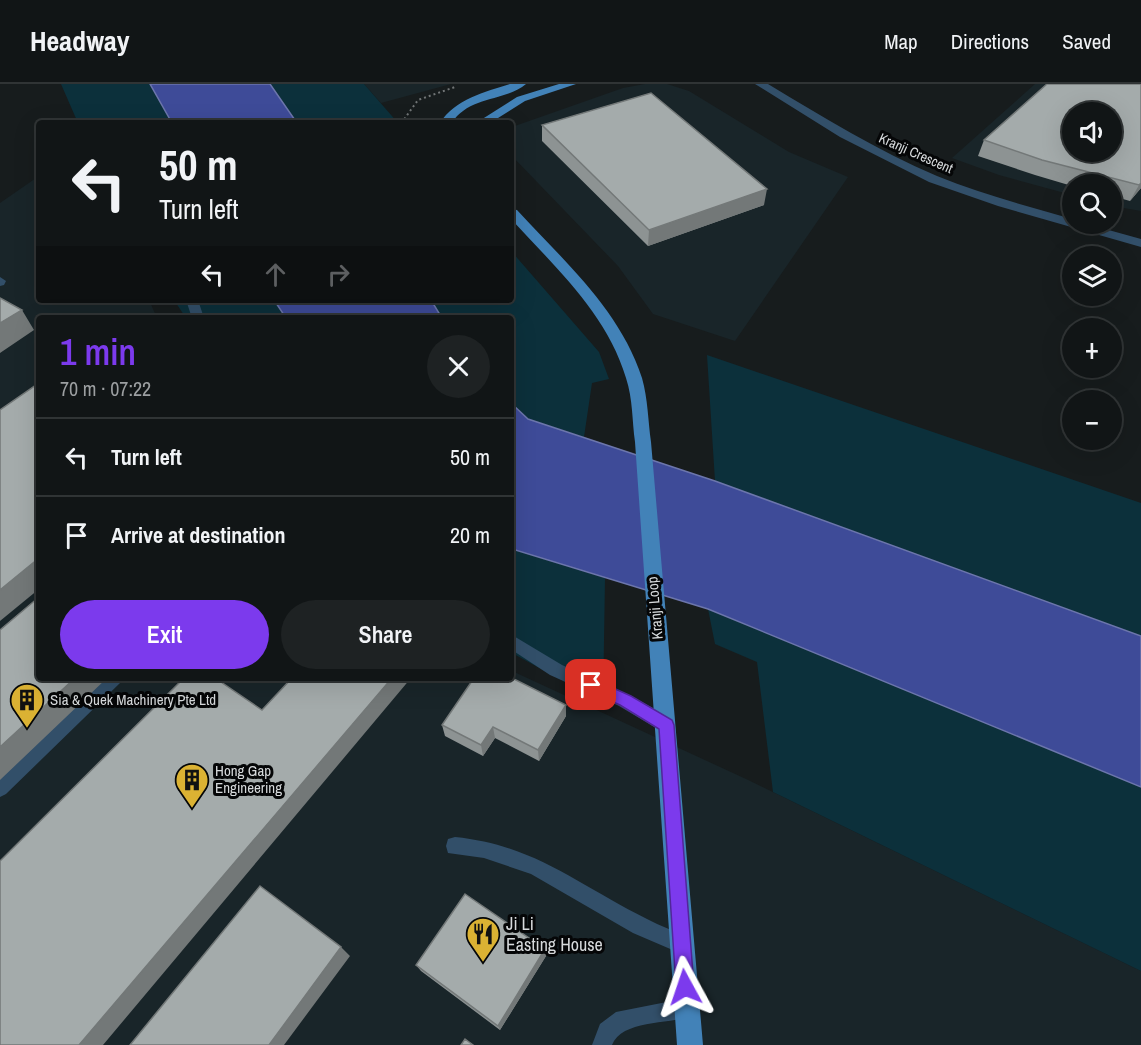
<!DOCTYPE html>
<meta charset="utf-8">
<style>
body{margin:0;font-family:"Archivo Narrow",sans-serif;background:#1e2223;color:#f1f3f6;height:100vh;display:flex;flex-direction:column;font-size:22px;white-space:nowrap}
*{box-sizing:border-box;margin:0}
p{font-size:20px;color:#9c9fa1}
.icon{flex:none;width:33px;height:33px;fill:none;stroke:currentColor;stroke-width:2;stroke-linecap:round;stroke-linejoin:round}
.map{position:relative;flex:1;overflow:hidden}
.side{position:absolute;left:36px;top:231px;width:478px;height:366px;display:flex;flex-direction:column;background:#111516;border-radius:6px;box-shadow:0 6px 24px #0002,0 0 0 2px #303435}
.side>*{flex:none}
.guide{position:absolute;left:36px;top:36px;width:478px;height:183px;border-radius:6px;box-shadow:0 6px 24px #0002,0 0 0 2px #303435;background:#111516;color:#f1f3f6;overflow:hidden}
.tools{position:absolute;left:1062px;top:18px;display:grid;gap:12px}
.tools a{display:grid;place-items:center;width:60px;height:60px;border-radius:50%;background:#111516;box-shadow:0 6px 24px #0002,0 0 0 2px #303435;font-size:30px}
.pin{position:absolute;display:grid;place-items:center;width:51px;height:51px;color:#fff;margin:-26px;border-radius:12px;box-shadow:0 3px 9px #0006}
.me{position:absolute;width:66px;margin:-33px;rotate:355deg;stroke-linejoin:round;filter:drop-shadow(0 0 4px #0008)}
.turn{display:flex;align-items:center;gap:21px;height:126px;padding:0 24px;font-size:27px}
.turn .icon{width:78px;height:78px;stroke-width:2.5}
.turn b{display:block;font-size:42px;line-height:51px}
.lanes{display:flex;align-items:center;height:57px;padding:0 24px;background:#0003;justify-content:center;gap:30px;direction:ltr}
.lanes .off{opacity:.35}
.round{display:grid;place-items:center;flex:none;width:63px;height:63px;border-radius:32px;background:#1e2223}
.headline{display:flex;align-items:center;justify-content:space-between;height:102px;padding:0 24px}
h1{font-size:36px;font-weight:600;line-height:45px;color:#7c3aed}
.button{display:flex;gap:12px;margin-top:auto;padding:12px 24px}
.button a{flex:1;height:69px;border-radius:36px;background:#7c3aed;color:#fff;font-size:24px;font-weight:600;line-height:69px;text-align:center}
.button a+a{background:#1e2223;color:#f1f3f6}
ul{padding:0;list-style:none}
li{display:flex;align-items:center;gap:18px;height:78px;padding:0 24px;border-top:2px solid #303435}
li div{flex:1}
li b{display:block;font-size:22px}
li em{font-style:normal}
header{display:flex;align-items:center;gap:36px;box-sizing:border-box;height:84px;padding:0 30px;background:#111516;border-bottom:2px solid #303435}
header strong{font-size:28px}
nav{display:flex;gap:33px;margin-inline-start:auto;font-size:21px}
.map>svg:first-child{display:block}
.built{fill:#192529;fill-rule:evenodd}
.green{fill:#0c303b}
.water{fill:#3e4b98;stroke:#6c76ac;stroke-width:1.5}
.lines{fill:none;stroke-linecap:round;stroke-linejoin:round}
.path{stroke:#717576;stroke-width:2;stroke-dasharray:2 3;stroke-linecap:butt}
.service{fill:#324f69;fill-rule:evenodd}
.minor{fill:#324f69;fill-rule:evenodd}
.primary{fill:#4282b8;fill-rule:evenodd}
.wall{fill:#8d9393}
.shaded-wall{fill:#737878}
.building{fill:#a4abab;stroke:#737878;stroke-width:1.5;fill-rule:evenodd}
.route{fill:#7c3aed;stroke:#51269a;stroke-width:1.5}
.labels{text-anchor:middle;stroke-width:6;stroke-linejoin:round;paint-order:stroke}
.far-street-label{font-size:14px;fill:#d7dadc;stroke:#050607}
.street-label{font-size:15px;fill:#d7dadc;stroke:#050607}
.poi-label{font-size:15px;fill:#d7dadc;stroke:#050607;text-anchor:start}
.near-poi-label{font-size:18px;fill:#d7dadc;stroke:#050607;text-anchor:start}
</style>
<header>
<strong>Headway</strong>
<nav><a>Map</a><a>Directions</a><a>Saved</a></nav>
</header>
<div class="map">
<svg width="1141" height="961" viewBox="0 0 1141 961">
<rect width="100%" height="100%" fill="#171c1d"/>
<path class="built" d="M 364,0 L 451,0 L 381,19 Z
M 645,0 L 667,0 L 689,7 L 789,68 L 848,93 L 735,257 L 653,230 L 618,182 L 512,72 L 512,43 L 623,4 Z
M 1035,0 L 1141,0 L 1141,127 L 1112,122 L 1112,100 L 1072,100 L 1072,111 L 999,91 L 952,74 ZM 1072,28 L 1112,28 L 1112,68 L 1072,68 Z
M 39,92 L 39,216 L 149,216 L 157,234 L 39,234 L 39,594 L 512,594 L 512,587 L 746,695 L 1141,887 L 1141,961 L 0,961 L 0,119 Z"/>
<path class="green" d="M 61,0 L 150,0 L 172,39 L 78,39 Z
M 270,0 L 364,0 L 398,39 L 297,39 Z
M 512,168 L 599,268 L 609,295 L 592,299 L 584,353 L 528,335 L 512,320 L 512,234 L 442,234 L 431,216 L 512,216 Z
M 174,216 L 274,216 L 286,234 L 186,234 Z
M 707,271 L 1141,419 L 1141,552 L 715,397 Z
M 512,465 L 605,494 L 603,619 L 512,569 Z
M 708,525 L 1141,703 L 1141,887 L 773,708 L 757,578 L 715,560 Z"/>
<path class="water" d="M 150,0 L 270,0 L 297,39 L 172,39 Z
M 274,216 L 431,216 L 442,234 L 286,234 Z
M 512,320 L 528,335 L 715,397 L 1141,552 L 1141,703 L 708,525 L 512,465 Z"/>
<g class="lines">
<path class="path" d="M 409,39 L 405,34 L 418,16 L 455,3"/>
<path class="service" d="M 0,193 L 6,197 L 4,201 L 0,202 Z
M 186,216 L 198,216 L 204,234 L 192,234 Z
M 512,551 L 562,581 L 631,612 L 673,635 L 675,641 L 673,647 L 667,649 L 661,647 L 619,622 L 550,591 L 512,566 Z
M 103,594 L 122,594 L 120,599 L 6,710 L 0,713 L 0,692 Z
M 455,753 C 535,761 578,801 647,835 C 660,842 675,847 689,853 L 692,860 L 689,867 L 682,870 L 633,849 L 531,790 L 484,774 L 448,769 L 446,762 L 448,755 Z
M 687,914 L 694,917 L 697,924 L 694,931 C 671,941 622,935 612,961 L 592,961 L 600,940 L 616,928 Z"/>
<path class="minor" d="M 755,0 L 768,0 C 823,33 878,67 937,92 C 981,110 1027,122 1072,135 L 1072,140 L 1087,140 L 1141,155 L 1141,163 L 998,122 L 929,98 L 840,53 Z"/>
<path class="primary" d="M 510,0 L 526,0 C 507,17 468,12 452,39 L 440,39 C 455,15 485,8 510,0 Z
M 559,0 L 576,0 L 525,17 L 490,39 L 476,39 L 517,13 Z
M 512,125 L 517,126 C 564,177 620,226 642,294 C 648,315 648,337 651,358 L 703,961 L 677,961 L 635,358 C 632,337 633,315 626,294 C 607,230 556,184 512,136 Z"/>
</g>
<path class="wall" d="M 1141,0 L 1141,104 L 1130,117 L 1112,112 L 1112,100 L 1072,100 L 1072,102 L 1035,91 L 978,72 L 984,56 Z
M 542,41 L 764,121 L 648,162 L 542,57 Z
M 566,632 L 539,677 L 495,654 L 483,672 L 445,652 L 442,641 Z
M 546,872 L 500,946 L 421,887 L 416,881 Z"/>
<path class="shaded-wall" d="M 1141,99 L 1141,104 L 1130,117 L 1139,101 Z
M 767,105 L 764,121 L 648,162 L 649,146 Z
M 22,226 L 34,246 L 0,269 L 0,239 Z
M 39,474 L 39,505 L 0,537 L 0,506 Z
M 75,594 L 107,594 L 0,696 L 0,663 Z
M 392,594 L 411,594 L 103,961 L 79,961 Z
M 566,621 L 566,632 L 539,677 L 538,666 Z
M 493,643 L 495,654 L 483,672 L 481,661 Z
M 341,863 L 350,872 L 284,961 L 269,961 Z
M 545,865 L 546,872 L 500,946 L 498,942 Z"/>
<path class="building" d="M 1047,0 L 1141,0 L 1141,99 L 1139,101 L 1042,76 L 984,56 ZM 1072,28 L 1112,28 L 1112,68 L 1072,68 Z
M 651,9 L 767,105 L 649,146 L 542,41 Z
M 0,214 L 22,226 L 0,239 Z
M 39,299 L 39,474 L 0,506 L 0,326 Z
M 39,513 L 39,594 L 75,594 L 0,663 L 0,546 Z
M 184,594 L 215,594 L 262,626 L 292,594 L 392,594 L 79,961 L 0,961 L 0,777 Z
M 474,594 L 512,594 L 566,621 L 538,666 L 493,643 L 481,661 L 442,641 Z
M 260,802 L 341,863 L 269,961 L 130,961 Z
M 465,810 L 545,865 L 498,942 L 416,881 Z
M 465,955 L 473,961 L 461,961 Z"/>
<path class="route" d="M 591,594 L 631,612 L 672,636 L 674,641 L 694,903 L 692,909 L 685,912 L 679,909 L 676,903 L 659,645 L 620,621 L 585,606 L 583,601 L 585,596 Z"/>
<defs>
<g id="building-pin" transform="scale(1.725)"><path d="M0 17L-7.5 6A9.5 9.5 0 1 1 7.5 6Z" fill="#dbb233" stroke="#050607"/><path d="M-4-6H4V6H1V3H-1V6H-4ZM-2.5-4.3h1.7v1.8h-1.7ZM.8-4.3h1.7v1.8H.8ZM-2.5-1h1.7V.8h-1.7ZM.8-1h1.7V.8H.8Z" fill="#111"/></g>
<g id="restaurant-pin" transform="scale(1.725)"><path d="M0 17L-7.5 6A9.5 9.5 0 1 1 7.5 6Z" fill="#dbb233" stroke="#050607"/><path d="M-5-6h1v4h1v-4h1v4h1v-4h1v5L-1.5 .5V6h-2V.5L-5-1ZM5-6V6H3V1.5H1.5Q1.5-4 5-6Z" fill="#111"/></g>
</defs>
<g fill-rule="evenodd">
<use href="#building-pin" x="27" y="616"/>
<use href="#building-pin" x="192" y="696"/>
<use href="#restaurant-pin" x="483" y="850"/>
</g>
<g class="labels">
<g class="far-street-label">
<text transform="translate(916 69) rotate(24)" y="5">Kranji Crescent</text>
</g>
<g class="street-label">
<text transform="translate(655 524) rotate(-95)" y="5">Kranji Loop</text>
</g>
<g class="poi-label">
<text x="50" y="621">Sia &amp; Quek Machinery Pte Ltd</text>
<text x="215" y="692">Hong Gap<tspan x="215" dy="17">Engineering</tspan></text>
</g>
<g class="near-poi-label">
<text x="506" y="846">Ji Li<tspan x="506" dy="21">Easting House</tspan></text>
</g>
</g>
</svg>
<div class="tools">
<a><svg class="icon" aria-label="sound" viewBox="0 0 24 24"><path d="M4 9h4l5-4v14l-5-4H4zM17 9q2 3 0 6"/></svg></a>
<a><svg class="icon" aria-label="search" viewBox="0 0 24 24"><circle cx="10" cy="10" r="6"/><path d="M15 15l6 6"/></svg></a>
<a><svg class="icon" aria-label="layers" viewBox="0 0 24 24"><path d="M12 4l9 5-9 5-9-5zM3 14l9 5 9-5"/></svg></a>
<a>+</a>
<a>−</a>
</div>
<div class="pin" style="left:591px;top:601px;background:#d93025"><svg class="icon" aria-label="arrive" viewBox="0 0 24 24"><path d="M6 21V4h12l-3 4 3 4H6"/></svg></div>
<svg class="me" style="left:685px;top:903px" viewBox="-20 -20 40 40"><path d="M0-17L14 15 0 8-14 15z" fill="#7c3aed" stroke="#fff" stroke-width="4"/></svg>
<div class="guide">
<div class="turn"><svg class="icon" aria-label="left" viewBox="0 0 24 24"><path d="M17 20v-9H6M10 6l-5 5 5 5"/></svg><div><b>50 m</b>Turn left</div></div>
<div class="lanes"><svg class="icon" aria-label="left" viewBox="0 0 24 24"><path d="M17 20v-9H6M10 6l-5 5 5 5"/></svg><svg class="icon off" aria-label="ahead" viewBox="0 0 24 24"><path d="M12 20V5M6 11l6-6 6 6"/></svg><svg class="icon off" aria-label="right" viewBox="0 0 24 24"><path d="M7 20v-9h11M14 6l5 5-5 5"/></svg></div>
</div>
<section class="side">
<div class="headline"><div><h1>1 min</h1><p>70 m · 07:22</p></div><a class="round"><svg class="icon" aria-label="close" viewBox="0 0 24 24"><path d="M6 6l12 12M18 6L6 18"/></svg></a></div>
<ul>
<li><svg class="icon" aria-label="left" viewBox="0 0 24 24"><path d="M17 20v-9H6M10 6l-5 5 5 5"/></svg><div><b>Turn left</b></div><em>50 m</em></li>
<li><svg class="icon" aria-label="arrive" viewBox="0 0 24 24"><path d="M6 21V4h12l-3 4 3 4H6"/></svg><div><b>Arrive at destination</b></div><em>20 m</em></li>
</ul>
<div class="button"><a>Exit</a><a>Share</a></div>
</section>
</div>
